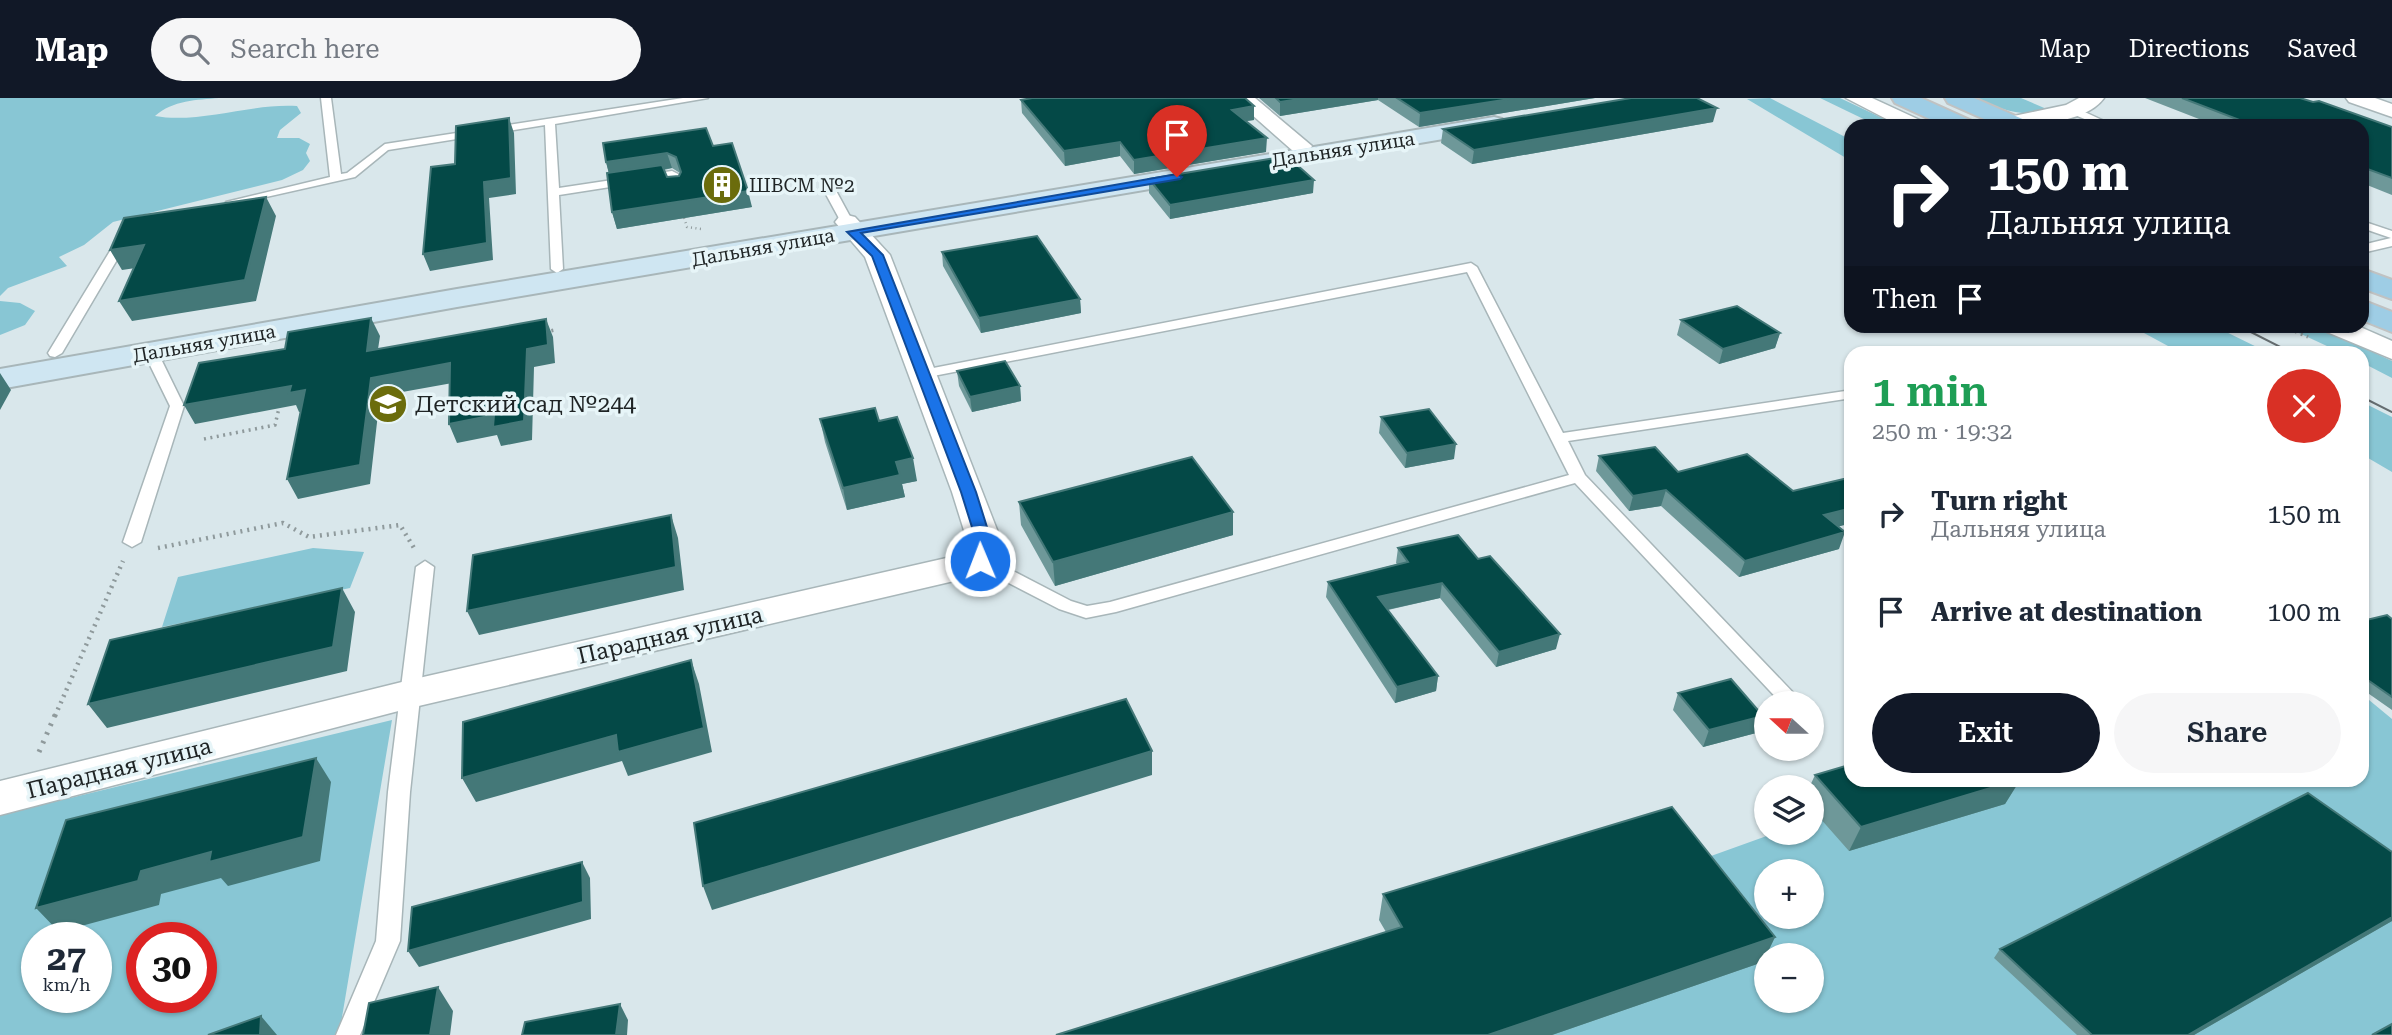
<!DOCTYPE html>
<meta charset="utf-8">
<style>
body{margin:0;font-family:"Roboto Serif",serif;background:#f6f6f7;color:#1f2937;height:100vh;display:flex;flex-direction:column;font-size:26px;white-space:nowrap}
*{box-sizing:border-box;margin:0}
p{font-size:23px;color:#747a83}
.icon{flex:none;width:38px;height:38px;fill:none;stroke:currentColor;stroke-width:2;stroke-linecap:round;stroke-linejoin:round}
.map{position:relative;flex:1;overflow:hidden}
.drawer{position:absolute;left:1844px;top:248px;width:525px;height:441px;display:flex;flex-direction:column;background:#fff;border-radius:21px;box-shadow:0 2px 5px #0004}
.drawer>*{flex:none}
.banner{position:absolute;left:1844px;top:21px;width:525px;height:214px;border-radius:21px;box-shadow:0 2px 5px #0004;background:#111827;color:#fff;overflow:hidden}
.needle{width:46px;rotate:291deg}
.fabs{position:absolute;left:1754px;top:593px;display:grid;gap:14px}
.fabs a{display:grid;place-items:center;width:70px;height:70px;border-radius:50%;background:#fff;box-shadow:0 2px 5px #0004;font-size:35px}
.speed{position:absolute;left:21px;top:824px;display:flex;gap:14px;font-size:35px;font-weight:700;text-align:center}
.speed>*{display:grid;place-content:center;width:91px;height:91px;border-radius:50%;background:#fff;box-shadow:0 2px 5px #0004;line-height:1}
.speed small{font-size:18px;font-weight:400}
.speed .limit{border:10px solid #d22;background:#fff;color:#111}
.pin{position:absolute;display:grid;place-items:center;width:60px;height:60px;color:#fff;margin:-72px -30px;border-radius:50% 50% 50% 0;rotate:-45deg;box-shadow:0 0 7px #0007}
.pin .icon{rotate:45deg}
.me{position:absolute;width:77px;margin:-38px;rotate:359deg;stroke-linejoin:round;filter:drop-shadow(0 0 5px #0008)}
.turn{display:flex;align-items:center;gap:24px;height:147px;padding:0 28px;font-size:32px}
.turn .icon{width:91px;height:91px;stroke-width:2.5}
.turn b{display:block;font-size:49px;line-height:60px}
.then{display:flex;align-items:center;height:66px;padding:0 28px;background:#0003;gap:14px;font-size:26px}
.round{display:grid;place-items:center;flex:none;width:74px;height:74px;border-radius:37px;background:#f6f6f7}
.overview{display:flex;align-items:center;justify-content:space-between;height:119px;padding:0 28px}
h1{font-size:42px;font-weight:600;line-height:52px;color:#1e9e55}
.cta{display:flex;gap:14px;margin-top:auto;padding:14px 28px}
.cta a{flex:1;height:80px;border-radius:42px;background:#111827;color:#fff;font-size:28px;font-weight:600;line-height:80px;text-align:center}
.cta a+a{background:#f6f6f7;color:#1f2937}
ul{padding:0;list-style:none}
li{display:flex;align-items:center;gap:21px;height:98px;padding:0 28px}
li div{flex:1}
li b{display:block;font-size:26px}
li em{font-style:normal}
header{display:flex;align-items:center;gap:42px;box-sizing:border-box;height:98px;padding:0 35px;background:#111827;color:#fff}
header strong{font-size:33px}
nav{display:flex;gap:38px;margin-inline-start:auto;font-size:24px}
.search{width:490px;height:63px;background:#f6f6f7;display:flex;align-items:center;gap:18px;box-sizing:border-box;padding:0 24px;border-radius:38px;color:#747a83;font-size:26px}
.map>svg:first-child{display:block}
.green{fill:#88c6d4;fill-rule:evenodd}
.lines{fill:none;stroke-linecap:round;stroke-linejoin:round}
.lane-casing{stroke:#a8b6b9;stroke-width:3}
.street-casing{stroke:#a8b6b9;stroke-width:3}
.secondary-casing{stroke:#a8b6b9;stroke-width:4}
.primary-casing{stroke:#c0c2c2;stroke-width:4}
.path-far3{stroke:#8f9a9c;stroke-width:2.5;stroke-dasharray:1 3.5;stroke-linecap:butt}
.path-far2{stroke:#8f9a9c;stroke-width:3.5;stroke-dasharray:2 4.5;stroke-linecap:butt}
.path-far1{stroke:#8f9a9c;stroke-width:4.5;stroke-dasharray:2 5;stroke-linecap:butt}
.path{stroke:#8f9a9c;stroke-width:5;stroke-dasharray:2.5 7;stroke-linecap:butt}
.lane{fill:#fff;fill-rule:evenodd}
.street{fill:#fff;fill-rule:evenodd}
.secondary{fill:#cfe6f2;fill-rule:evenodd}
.primary{fill:#9ecde5;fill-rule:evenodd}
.tram{stroke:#646c6f;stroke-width:2}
.wall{fill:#6e9899;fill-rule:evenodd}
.shaded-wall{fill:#447878}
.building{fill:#044947;stroke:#447878;stroke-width:2}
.route{fill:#1a73e8;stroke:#114b97;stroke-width:2}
.labels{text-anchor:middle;stroke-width:7;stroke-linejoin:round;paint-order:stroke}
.far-street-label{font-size:19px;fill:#1f2425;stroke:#e7f5f8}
.far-poi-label{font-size:19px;fill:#1f2425;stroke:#e7f5f8;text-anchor:start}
.poi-label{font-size:23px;fill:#1f2425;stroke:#e7f5f8;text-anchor:start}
.street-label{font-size:23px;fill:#1f2425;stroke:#e7f5f8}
</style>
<header>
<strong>Map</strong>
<div class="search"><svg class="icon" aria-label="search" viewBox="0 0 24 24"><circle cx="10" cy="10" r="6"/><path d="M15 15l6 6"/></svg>Search here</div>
<nav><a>Map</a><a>Directions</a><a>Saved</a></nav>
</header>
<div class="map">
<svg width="2392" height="937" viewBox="0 0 2392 937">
<rect width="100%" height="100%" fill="#d9e7eb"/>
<path class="green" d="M 0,0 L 219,0 C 197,2 173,2 155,18 C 199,26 251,5 297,8 L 301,15 L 280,32 L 277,40 L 299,40 L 310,46 L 306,55 L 310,63 L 303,72 L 282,82 L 113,124 L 84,147 L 59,159 L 67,168 L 8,190 L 0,198 Z
M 1770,0 L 1851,42 L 1851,63 L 1747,1 Z
M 1820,0 L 1840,0 L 1899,28 L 1878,28 Z
M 1974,0 L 2021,0 L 2049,12 C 2024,21 1998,10 1974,0 Z
M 0,203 L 20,205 L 35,213 L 25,227 L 0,237 Z
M 2131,228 L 2214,228 L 2269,255 L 2181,255 Z
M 2284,228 L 2317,228 L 2392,263 L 2392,280 L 2363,265 L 2362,256 L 2342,255 Z
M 2362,304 L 2392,319 L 2392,374 L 2363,357 Z
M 313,450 L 364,454 L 350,490 L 162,529 L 178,479 Z
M 2363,597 L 2392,621 L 2392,937 L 1213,937 L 1775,735 L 1811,735 L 1811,722 L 1921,683 L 2362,682 ZM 1766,774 L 1811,774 L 1811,819 L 1766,819 ZM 1766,858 L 1811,858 L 1811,903 L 1766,903 Z
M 392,622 L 339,937 L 0,937 L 0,717 ZM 37,840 L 96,840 L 96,900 L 37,900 ZM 142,840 L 201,840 L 201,900 L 142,900 Z"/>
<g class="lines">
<g class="lane-casing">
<path id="lane" d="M 321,0 L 331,0 L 341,76 L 347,75 L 385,46 L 683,0 L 708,0 L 555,26 L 559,90 L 672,73 L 678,76 L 683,91 L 673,93 L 668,80 L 559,97 L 563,171 L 557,175 L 551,171 L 545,27 L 388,52 L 355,79 L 226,108 L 226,104 L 330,79 Z
M 2068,10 L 2076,10 L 2115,28 L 2101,28 L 2068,14 Z
M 828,86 L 834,89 L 853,124 L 851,127 L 841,124 L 822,89 Z
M 2362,123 L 2392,133 L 2392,148 L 2362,155 L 2362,147 L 2391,140 L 2362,130 Z
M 121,135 L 131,138 L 62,255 L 55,259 L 50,258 L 48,255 Z
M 1471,165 L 1477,169 L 1563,335 L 1852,292 L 1852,300 L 1568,343 L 1585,377 L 1804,606 L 1782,606 L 1575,385 L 1116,514 L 1086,520 L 1059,511 L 974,467 L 971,463 L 980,457 L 986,459 L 1071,503 L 1087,508 L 1110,504 L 1569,377 L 1467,174 L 923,280 L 916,276 L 923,272 Z
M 155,250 L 162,254 L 160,259 L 184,308 L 141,444 L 132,449 L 123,444 L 170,308 L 146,259 L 150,251 Z
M 425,463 L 434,469 L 410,694 L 400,843 L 360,937 L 336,937 L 376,843 L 388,694 L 416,469 Z"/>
</g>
<g class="street-casing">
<path id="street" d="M 1233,0 L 1255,0 L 1312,48 L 1309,53 L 1293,53 Z
M 1846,0 L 1872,0 L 1924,24 L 1927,28 L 1900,28 Z
M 2079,0 L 2104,0 C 2086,25 2032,28 2003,28 L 2001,24 L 2004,20 L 2066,7 Z
M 2346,0 L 2375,0 L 2392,6 L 2392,19 L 2349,4 Z
M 847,117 L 855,119 L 890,157 L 1001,442 C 995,476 985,475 954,483 L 410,610 L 0,717 L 0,683 L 410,582 L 964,456 L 967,442 L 952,394 L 865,159 L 835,124 L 839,119 Z
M 2323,228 L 2358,228 L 2392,243 L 2392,261 L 2327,234 Z"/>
</g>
<g class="secondary-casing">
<path id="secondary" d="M 1494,19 L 1502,21 L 1505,26 L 1502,31 L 457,209 L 0,291 L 0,271 L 457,191 Z"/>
</g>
<g class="primary-casing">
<path id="primary" d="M 1892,0 L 1921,0 L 1972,23 L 1976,28 L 1945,28 L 1895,5 Z
M 1945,0 L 1974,0 L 2027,23 L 2031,28 L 2000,28 L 1948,5 Z
M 2362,171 L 2392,182 L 2392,201 L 2362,190 Z
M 2362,202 L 2392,214 L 2392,234 L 2362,222 Z"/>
</g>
<path class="path-far3" d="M 684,120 L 687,129 L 701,131"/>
<path class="path-far2" d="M 2283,228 L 2308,239
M 545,234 L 555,232
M 204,341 L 275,327 L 280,306"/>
<path class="path-far1" d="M 158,450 L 283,425 L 309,439 L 400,427 L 414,450
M 55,618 L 123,463"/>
<path class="path" d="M 39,654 L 55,617"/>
<use href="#lane" class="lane"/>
<use href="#street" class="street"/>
<use href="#secondary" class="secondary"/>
<use href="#primary" class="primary"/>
<path class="tram" d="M 2239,228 L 2294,256
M 2362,299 L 2392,314"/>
</g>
<path class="wall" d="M 1259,0 L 1595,0 L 1419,29 L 1378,2 L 1280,18 Z
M 2145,0 L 2300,0 L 2392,29 L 2392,97 L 2362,85 L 2362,28 L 2217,28 Z
M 1021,2 L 1254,22 L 1246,23 L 1266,54 L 1134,76 L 1120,58 L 1065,68 L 1022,15 Z
M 1713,24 L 1472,66 L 1441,45 L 1443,31 Z
M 713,48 L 752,109 L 617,131 L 612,114 L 609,75 L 606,64 ZM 672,70 L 680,75 L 679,78 L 667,79 L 664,72 Z
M 1149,81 L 1313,95 L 1170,121 L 1149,95 Z
M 942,154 L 1080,201 L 1081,215 L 981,235 L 943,168 Z
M 1681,222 L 1780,235 L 1775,250 L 1719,266 L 1677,237 Z
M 957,273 L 1020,288 L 1021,303 L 972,314 L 959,288 Z
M 1381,319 L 1454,361 L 1405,370 L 1379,335 Z
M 820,321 L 879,323 L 917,383 L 902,386 L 905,399 L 847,412 L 825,344 Z
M 1599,358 L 1678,374 L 1793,393 L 1852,379 L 1852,425 L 1838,428 L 1839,451 L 1739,479 L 1661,408 L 1629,413 L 1596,373 Z
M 1019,404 L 1233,437 L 1055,488 L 1021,427 Z
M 1398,450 L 1478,461 L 1556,551 L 1496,569 L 1440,500 L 1388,512 L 1438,578 L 1436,593 L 1395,605 L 1326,499 L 1328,484 L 1397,466 L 1396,465 Z
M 2392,521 L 2392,612 L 2362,591 L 2362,523 Z
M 1678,595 L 1763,618 L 1756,635 L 1703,649 L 1673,612 Z
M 1815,677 L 1852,682 L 2020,682 L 2005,706 L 1849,753 L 1811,710 L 1811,690 L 1809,690 Z
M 2392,754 L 2392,823 L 2194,937 L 2077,937 L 1994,860 L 2000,851 Z
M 1383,796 L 1775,839 L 1763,864 L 1552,937 L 1056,937 L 1386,834 L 1379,822 Z"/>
<path class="shaded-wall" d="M 1306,0 L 1378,0 L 1378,2 L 1280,18 L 1280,4 Z
M 1516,0 L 1595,0 L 1419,29 L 1420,15 Z
M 1254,8 L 1254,22 L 1232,25 L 1232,12 Z
M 1717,10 L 1713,24 L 1472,66 L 1474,52 Z
M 509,20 L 514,35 L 516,96 L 489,100 L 493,162 L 430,173 L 423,156 L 484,84 Z
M 1267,40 L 1266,54 L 1134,76 L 1134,62 Z
M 1120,44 L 1120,58 L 1065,68 L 1064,53 Z
M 667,55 L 672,70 L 610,80 L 606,64 Z
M 1314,82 L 1313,95 L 1170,121 L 1170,107 Z
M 748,93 L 752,109 L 617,131 L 612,114 Z
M 266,99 L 276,118 L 256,203 L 132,223 L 119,203 Z
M 144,147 L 156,167 L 122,172 L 110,152 Z
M 1080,201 L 1081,215 L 981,235 L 979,220 Z
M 371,220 L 380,238 L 375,271 L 367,253 Z
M 546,221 L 553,239 L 555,265 L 534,269 L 532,342 L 501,348 L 497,337 L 457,345 L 449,326 L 527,251 Z
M 1780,235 L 1775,250 L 1719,266 L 1723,251 Z
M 450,265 L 458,284 L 380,298 L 370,386 L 298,401 L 287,381 L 371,280 Z
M 0,275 L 11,292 L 0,312 Z
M 291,288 L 305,292 L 315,311 L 299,314 L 296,307 L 195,326 L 184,307 Z
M 1020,288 L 1021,303 L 972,314 L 970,299 Z
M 1456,346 L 1454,361 L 1405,370 L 1407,355 Z
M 913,360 L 917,383 L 902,386 L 905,399 L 847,412 L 843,390 L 896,364 Z
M 1666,392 L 1661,408 L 1629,413 L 1633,398 Z
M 1852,410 L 1852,425 L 1818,434 L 1824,417 Z
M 1233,414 L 1233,437 L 1055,488 L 1053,464 Z
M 671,417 L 678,440 L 684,492 L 479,537 L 467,513 Z
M 1845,434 L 1839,451 L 1739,479 L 1745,463 Z
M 1442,485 L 1440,500 L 1377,514 L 1378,499 Z
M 342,490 L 355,514 L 347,573 L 107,630 L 88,606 Z
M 1560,536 L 1556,551 L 1496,569 L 1499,554 Z
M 691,562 L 699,586 L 712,654 L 628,678 L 622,663 L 476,704 L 462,680 L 616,637 Z
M 1438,578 L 1436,593 L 1395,605 L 1397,589 Z
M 1763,618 L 1756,635 L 1703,649 L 1709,632 Z
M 1152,653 L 1152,677 L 712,812 L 703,788 Z
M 316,660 L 331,684 L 320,763 L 228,788 L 221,780 L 161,796 L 159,807 L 59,834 L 36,810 L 141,773 L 211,754 Z
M 2017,682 L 2020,682 L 2005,706 L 1849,753 L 1861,729 Z
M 582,764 L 590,780 L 591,821 L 419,869 L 408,853 Z
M 2392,819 L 2392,823 L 2194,937 L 2188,937 Z
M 1775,839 L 1763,864 L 1552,937 L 1488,937 Z
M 438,889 L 453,913 L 450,937 L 430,937 Z
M 620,906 L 628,922 L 627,937 L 616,937 Z
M 261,918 L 277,937 L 260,937 Z"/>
<path class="building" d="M 1032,0 L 1245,0 L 1254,8 L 1232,12 L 1267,40 L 1134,62 L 1120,44 L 1064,53 L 1021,2 Z
M 1276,0 L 1306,0 L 1280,4 Z
M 1397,0 L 1516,0 L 1420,15 Z
M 1631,0 L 1697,0 L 1717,10 L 1474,52 L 1443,31 Z
M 2182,0 L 2300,0 L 2313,4 L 2319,3 L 2392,29 L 2392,80 L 2362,69 L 2362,28 L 2255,28 Z
M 509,20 L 511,80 L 484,84 L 487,145 L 423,156 L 431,69 L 455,66 L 456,28 Z
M 706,30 L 713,48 L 732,45 L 748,93 L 612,114 L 607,75 L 662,67 L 667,79 L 679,78 L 681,74 L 676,59 L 667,55 L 606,64 L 603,45 Z
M 1287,58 L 1314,82 L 1170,107 L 1149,81 Z
M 266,99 L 245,182 L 119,203 L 144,147 L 110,152 L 124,120 Z
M 1037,138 L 1080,201 L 979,220 L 942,154 Z
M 1737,208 L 1780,235 L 1723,251 L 1681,222 Z
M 371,220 L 367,253 L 546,221 L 548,247 L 527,251 L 524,323 L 493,329 L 494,317 L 449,326 L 450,265 L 371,280 L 360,367 L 287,381 L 305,292 L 289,295 L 291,288 L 184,307 L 199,265 L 285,251 L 288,234 Z
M 1005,263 L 1020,288 L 970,299 L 957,273 Z
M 875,310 L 879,323 L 897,319 L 913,360 L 896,364 L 900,377 L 843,390 L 820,321 Z
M 1429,311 L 1456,346 L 1407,355 L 1381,319 Z
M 1655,349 L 1678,374 L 1747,356 L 1793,393 L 1852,379 L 1852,410 L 1824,417 L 1845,434 L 1745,463 L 1666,392 L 1633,398 L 1599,358 Z
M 1192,359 L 1233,414 L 1053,464 L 1019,404 Z
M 671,417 L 676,469 L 467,513 L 473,457 Z
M 1458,437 L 1478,461 L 1490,458 L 1560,536 L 1499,554 L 1442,485 L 1378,499 L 1438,578 L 1397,589 L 1328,484 L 1408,464 L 1398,450 Z
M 342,490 L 333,549 L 88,606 L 110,542 Z
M 2387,517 L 2392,521 L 2392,599 L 2362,578 L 2362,523 Z
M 691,562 L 704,630 L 618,654 L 616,637 L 462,680 L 463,624 Z
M 1731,581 L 1763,618 L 1709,632 L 1678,595 Z
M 1126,601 L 1152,653 L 703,788 L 694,725 Z
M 316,660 L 303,739 L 209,764 L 211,754 L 141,773 L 138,783 L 36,810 L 66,722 Z
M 1852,666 L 1852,682 L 2017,682 L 1861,729 L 1815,677 Z
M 2308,695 L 2392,754 L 2392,819 L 2188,937 L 2092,937 L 2000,851 Z
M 1672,709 L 1775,839 L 1488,937 L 1056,937 L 1402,829 L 1383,796 Z
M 582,764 L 583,804 L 408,853 L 412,809 Z
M 438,889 L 430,937 L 363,937 L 369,905 Z
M 620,906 L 616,937 L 522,937 L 525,924 Z
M 261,918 L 260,937 L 208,937 Z
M 2392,926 L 2392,937 L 2372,937 Z"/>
<path class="route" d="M 1177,76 L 1182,79 L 1180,81 L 861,135 L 883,157 L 976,394 L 991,442 L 986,466 L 974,466 L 972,463 L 976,442 L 961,394 L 872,158 L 847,134 Z"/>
<defs>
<g id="building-disc" transform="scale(2.0125)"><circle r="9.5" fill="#6b6c0c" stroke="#e7f5f8"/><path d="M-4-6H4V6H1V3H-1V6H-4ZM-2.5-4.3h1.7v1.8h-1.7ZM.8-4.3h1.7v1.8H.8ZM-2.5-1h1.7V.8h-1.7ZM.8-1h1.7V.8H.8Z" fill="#fff"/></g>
<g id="school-disc" transform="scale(2.0125)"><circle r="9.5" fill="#6b6c0c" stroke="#e7f5f8"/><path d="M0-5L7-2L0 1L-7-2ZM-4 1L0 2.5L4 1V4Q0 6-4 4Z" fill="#fff"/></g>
</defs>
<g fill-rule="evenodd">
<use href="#building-disc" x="722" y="87"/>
<use href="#school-disc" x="388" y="306"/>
</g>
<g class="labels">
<g class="far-street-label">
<text transform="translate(1343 51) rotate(-9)" y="7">Дальняя улица</text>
<text transform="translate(763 149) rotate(-10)" y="7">Дальняя улица</text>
<text transform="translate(204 245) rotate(-10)" y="7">Дальняя улица</text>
</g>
<g class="far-poi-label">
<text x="749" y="94">ШВСМ №2</text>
</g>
<g class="poi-label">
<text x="415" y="314">Детский сад №244</text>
</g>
<g class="street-label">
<text transform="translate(670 537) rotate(-13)" y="8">Парадная улица</text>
<text transform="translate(119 670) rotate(-14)" y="8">Парадная улица</text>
</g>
</g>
</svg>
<div class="fabs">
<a><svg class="needle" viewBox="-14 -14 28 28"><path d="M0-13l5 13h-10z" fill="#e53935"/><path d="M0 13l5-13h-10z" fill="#747a83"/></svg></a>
<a><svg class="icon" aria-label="layers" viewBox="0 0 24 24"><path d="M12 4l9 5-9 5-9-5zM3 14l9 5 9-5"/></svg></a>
<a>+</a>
<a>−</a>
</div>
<div class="speed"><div>27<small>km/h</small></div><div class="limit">30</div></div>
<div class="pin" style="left:1177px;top:79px;background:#d93025"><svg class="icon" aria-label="arrive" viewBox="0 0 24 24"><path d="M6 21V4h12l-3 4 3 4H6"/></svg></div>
<svg class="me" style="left:980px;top:463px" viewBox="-20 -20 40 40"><circle r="17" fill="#1a73e8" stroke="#fff" stroke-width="3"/><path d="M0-11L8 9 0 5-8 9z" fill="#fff"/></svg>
<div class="banner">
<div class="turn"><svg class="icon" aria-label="right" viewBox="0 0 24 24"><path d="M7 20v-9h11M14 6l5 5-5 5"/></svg><div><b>150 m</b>Дальняя улица</div></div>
<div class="then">Then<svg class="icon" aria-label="arrive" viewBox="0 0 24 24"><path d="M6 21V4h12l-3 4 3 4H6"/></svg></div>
</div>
<section class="drawer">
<div class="overview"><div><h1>1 min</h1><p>250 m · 19:32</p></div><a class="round" style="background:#d93025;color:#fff"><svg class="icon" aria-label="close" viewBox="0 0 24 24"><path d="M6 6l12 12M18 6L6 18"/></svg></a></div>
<ul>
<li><svg class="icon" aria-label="right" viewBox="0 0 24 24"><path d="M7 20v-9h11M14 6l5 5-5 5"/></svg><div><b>Turn right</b><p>Дальняя улица</p></div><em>150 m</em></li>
<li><svg class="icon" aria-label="arrive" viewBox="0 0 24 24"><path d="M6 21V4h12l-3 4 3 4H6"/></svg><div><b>Arrive at destination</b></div><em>100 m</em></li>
</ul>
<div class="cta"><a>Exit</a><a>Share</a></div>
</section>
</div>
